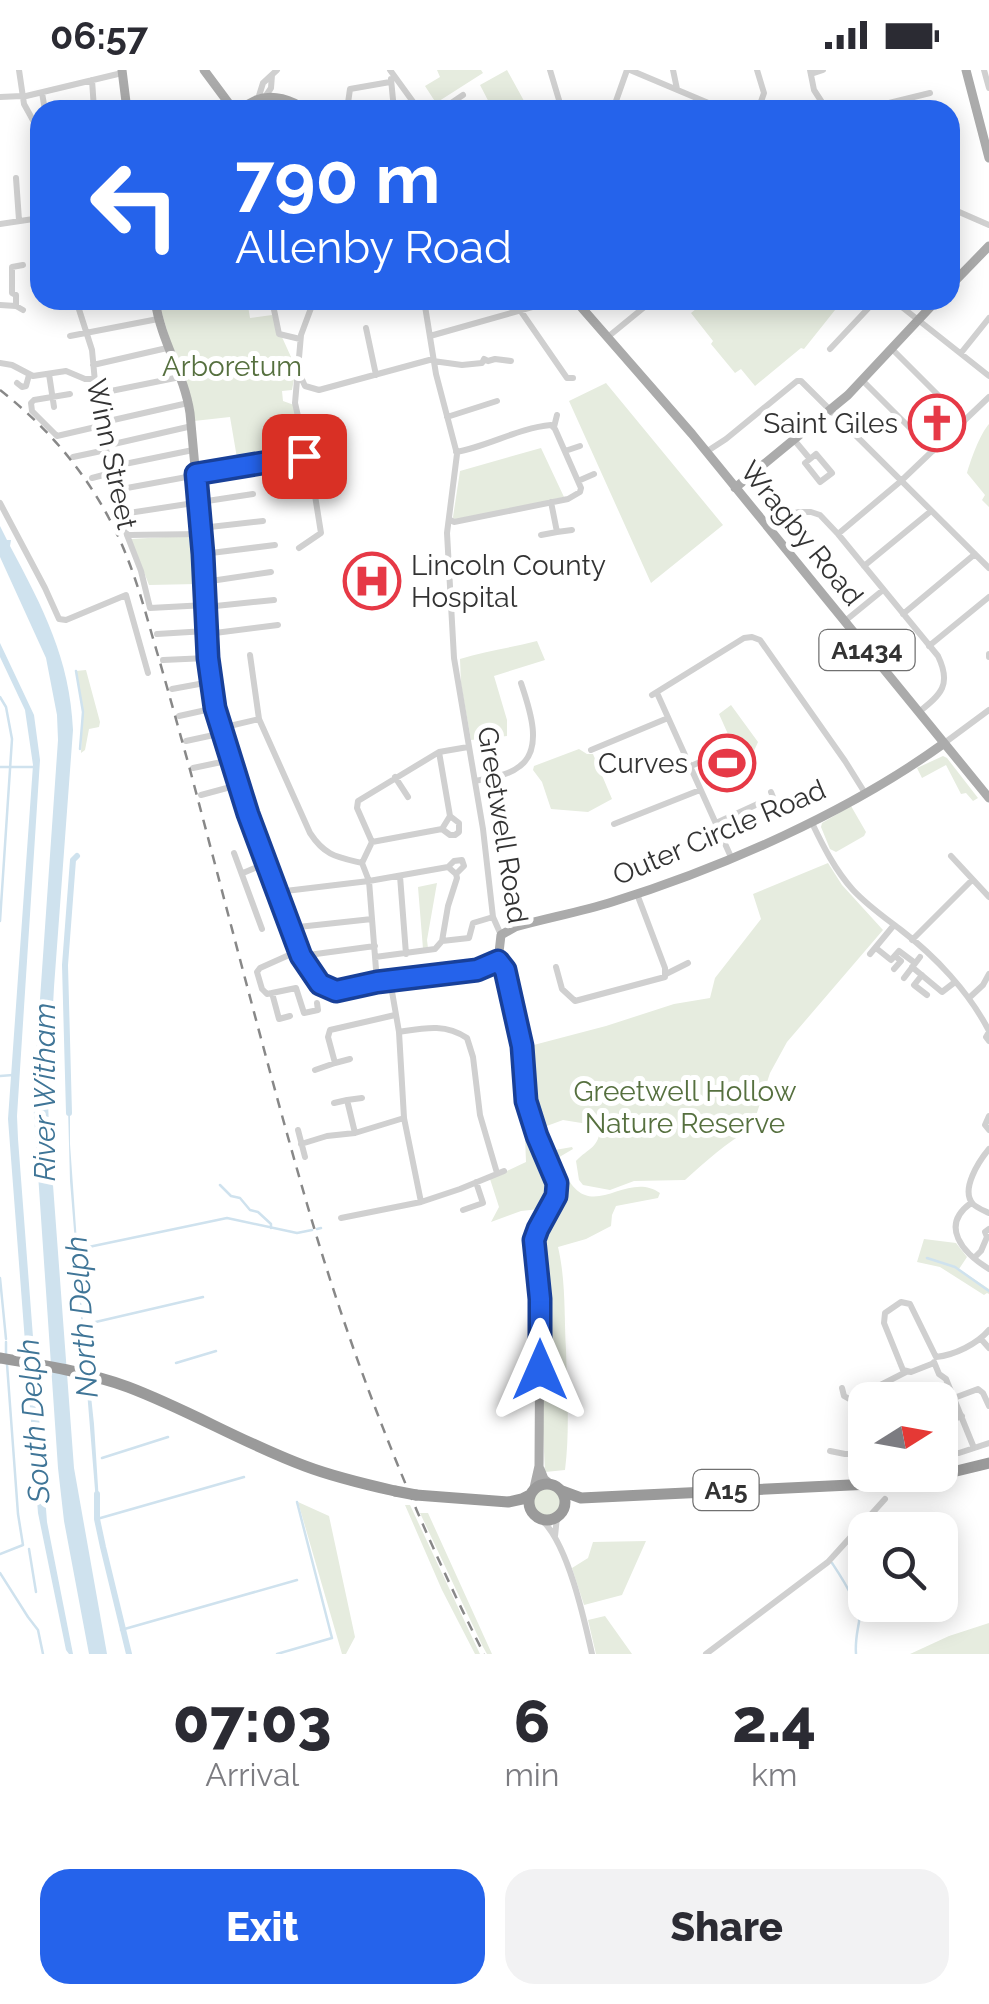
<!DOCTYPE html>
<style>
body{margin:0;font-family:Raleway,sans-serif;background:#f2f2f3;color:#2b2b33;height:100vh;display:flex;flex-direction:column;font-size:38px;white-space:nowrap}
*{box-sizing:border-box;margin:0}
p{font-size:32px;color:#7c7c81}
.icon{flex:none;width:55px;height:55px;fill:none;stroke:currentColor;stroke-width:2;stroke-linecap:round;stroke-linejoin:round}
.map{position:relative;height:1584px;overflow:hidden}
.side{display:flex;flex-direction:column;background:#fff;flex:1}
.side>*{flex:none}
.hud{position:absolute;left:30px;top:30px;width:930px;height:210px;border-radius:30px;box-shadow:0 5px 25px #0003;background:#2563eb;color:#fff;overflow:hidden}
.needle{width:65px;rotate:79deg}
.controls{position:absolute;left:848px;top:1312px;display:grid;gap:20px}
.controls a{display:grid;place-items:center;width:110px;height:110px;border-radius:20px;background:#fff;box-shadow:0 5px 25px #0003;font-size:50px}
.pin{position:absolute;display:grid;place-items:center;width:85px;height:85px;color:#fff;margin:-42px;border-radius:20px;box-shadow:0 5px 15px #0006}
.me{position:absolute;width:110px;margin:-55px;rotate:0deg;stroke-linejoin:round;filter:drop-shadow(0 0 8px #0008)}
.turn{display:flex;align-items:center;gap:35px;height:210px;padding:0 40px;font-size:45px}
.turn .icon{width:130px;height:130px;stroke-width:2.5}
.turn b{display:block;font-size:70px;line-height:85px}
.eta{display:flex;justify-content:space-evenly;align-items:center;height:170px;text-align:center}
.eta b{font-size:60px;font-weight:800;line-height:70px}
.primary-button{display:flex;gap:20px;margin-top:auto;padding:20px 40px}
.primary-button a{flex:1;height:115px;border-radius:30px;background:#2563eb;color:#fff;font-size:40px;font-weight:800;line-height:115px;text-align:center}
.primary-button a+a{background:#f2f2f3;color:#2b2b33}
.status{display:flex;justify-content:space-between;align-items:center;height:70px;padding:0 50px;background:#fff;direction:ltr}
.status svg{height:28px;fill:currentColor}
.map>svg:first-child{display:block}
.green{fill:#e6ecdf}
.water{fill:#cfe2ee}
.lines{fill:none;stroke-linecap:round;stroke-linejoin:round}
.stream{stroke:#cfe2ee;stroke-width:2.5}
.river{stroke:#cfe2ee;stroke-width:6}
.minor{stroke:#d0d0d0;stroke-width:6}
.major{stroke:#ababab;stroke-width:9}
.highway{stroke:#9a9a9a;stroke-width:11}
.rail{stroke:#888;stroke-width:2.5;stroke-dasharray:10 8;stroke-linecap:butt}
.highway-bridge{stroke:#9a9a9a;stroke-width:11}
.route-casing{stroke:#184099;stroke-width:25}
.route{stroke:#2563eb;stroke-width:18}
.labels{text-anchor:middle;stroke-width:10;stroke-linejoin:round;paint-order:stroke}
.shield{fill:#fff;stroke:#707070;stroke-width:2.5}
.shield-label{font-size:25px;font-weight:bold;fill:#333}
.park-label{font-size:28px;fill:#56703f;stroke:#fff}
.poi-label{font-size:28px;fill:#333;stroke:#fff;text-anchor:end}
.street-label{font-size:28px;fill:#333;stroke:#fff}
.water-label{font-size:30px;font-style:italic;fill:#3f7597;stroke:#fff}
</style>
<div class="status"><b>06:57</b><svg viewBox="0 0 49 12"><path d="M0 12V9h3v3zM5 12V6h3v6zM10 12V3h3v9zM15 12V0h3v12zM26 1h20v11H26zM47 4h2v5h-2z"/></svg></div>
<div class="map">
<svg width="989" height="1584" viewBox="0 0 989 1584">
<rect width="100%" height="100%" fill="#fff"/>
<path class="green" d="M 437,0 L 481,0 L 483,3 L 436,33 L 425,16 L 440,7 Z
M 507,0 L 529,40 L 493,40 L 480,15 Z
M 158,230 L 247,230 L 250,248 L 272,245 L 296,298 L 292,320 L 282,321 L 283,331 L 294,335 L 302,383 L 237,393 L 235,390 L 237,388 L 230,347 L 194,351 Z
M 707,230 L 843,230 L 804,279 L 801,278 L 755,316 L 741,299 L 735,303 L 711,274 L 713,271 L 691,243 Z
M 606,313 L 723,455 L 651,513 L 569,331 Z
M 989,354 L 989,437 L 982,430 L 985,425 L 967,403 C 971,389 980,364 989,354 Z
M 541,378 L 564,427 L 454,452 L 453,447 L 460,401 Z
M 200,465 L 203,508 L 197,509 L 197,514 L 149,515 L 131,469 Z
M 537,571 L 545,590 L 494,606 L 507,650 L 507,666 L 471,670 L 461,614 L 460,589 C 485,581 511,578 537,571 Z
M 86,600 L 100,652 L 99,657 L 89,659 L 85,680 L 81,683 L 83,642 L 76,601 Z
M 731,635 L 758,672 L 753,683 L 736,682 L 719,644 Z
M 579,679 L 587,684 L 593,684 L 612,729 L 588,742 L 551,739 L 542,712 L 533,700 L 534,696 Z
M 943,686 L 947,688 L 978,728 L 973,731 L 966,723 L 961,724 L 946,695 L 922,708 L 917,698 Z
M 851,736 L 866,762 L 864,766 L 836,782 L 830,779 L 821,757 L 822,753 Z
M 828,793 L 842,815 L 883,860 L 787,972 L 770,1003 L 752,1058 C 726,1073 706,1091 685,1110 L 634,1111 L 610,1120 L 583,1115 L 579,1110 L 576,1091 C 588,1078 600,1078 600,1056 L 563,1050 L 544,1057 L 555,1080 L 572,1077 L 573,1079 L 556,1089 L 549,1087 L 531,1040 L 526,977 L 606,956 L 674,934 L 710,928 L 715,908 L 761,849 L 753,824 Z
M 437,813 L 427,870 L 428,878 L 423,879 L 418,817 Z
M 524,1041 L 532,1067 L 551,1107 L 553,1124 L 549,1132 L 540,1139 L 521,1141 L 491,1152 L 499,1137 L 490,1109 L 526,1092 Z
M 558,1096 L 562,1096 C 587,1161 624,1098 660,1123 L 658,1128 L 616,1136 L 612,1145 L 611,1156 L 586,1169 L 558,1177 C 566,1211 564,1246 566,1280 C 567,1321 570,1360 565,1400 L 545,1402 L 543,1360 L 545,1227 L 539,1170 L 546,1149 L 561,1124 L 562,1109 Z
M 924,1169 L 956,1173 L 967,1187 L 959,1199 L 989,1219 L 989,1224 L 987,1223 L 984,1225 L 940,1197 L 917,1192 Z
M531 1432a15 15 0 1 1 30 0a15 15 0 1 1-30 0Z
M 298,1432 L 329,1446 L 355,1567 L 346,1584 L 342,1584 Z
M 405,1435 L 410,1435 L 480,1584 L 475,1584 L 442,1520 Z
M 420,1443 L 428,1443 L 492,1584 L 487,1584 L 483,1577 Z
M 646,1471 L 622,1525 L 584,1535 L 572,1498 L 588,1488 L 593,1472 Z
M 605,1546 L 632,1584 L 596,1584 L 588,1550 Z
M 989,1553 L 989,1584 L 910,1584 L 949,1566 Z"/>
<path class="water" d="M 0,456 L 7,470 L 11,470 L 10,476 C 43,538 70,589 73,660 L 54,917 L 48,1029 L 49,1061 L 74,1398 L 107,1584 L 89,1584 L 64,1451 L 58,1398 L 33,1030 L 58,670 L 57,645 L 46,588 L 0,487 Z
M 0,573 L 34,645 L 40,690 L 17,1046 L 18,1069 L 47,1452 L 73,1584 L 69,1584 L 66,1580 L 38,1443 L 8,1049 L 33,695 L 25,640 L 0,587 Z
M 68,1038 L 70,1038 L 70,1074 L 82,1242 L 94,1354 L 99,1432 L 96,1432 L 70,1111 Z"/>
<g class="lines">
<path class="stream" d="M 76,601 L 83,642 L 80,679
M 0,627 L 6,637 L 12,669 L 0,851
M 0,697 L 33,697
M 0,1006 L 13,1005
M 220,1115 L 231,1126 L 240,1128 L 250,1140 L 258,1142 L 271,1154 L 271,1158
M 317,1159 L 321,1158
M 79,1179 L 227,1148 L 297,1163 L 312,1160
M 927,1188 L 955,1197 L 989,1221
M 0,1208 L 6,1269
M 87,1254 L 203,1227
M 6,1272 L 6,1286
M 176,1293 L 216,1281
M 102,1388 L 168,1367
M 97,1449 L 244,1407
M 29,1479 L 36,1522
M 0,1484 L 23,1475 L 18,1444 L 7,1294
M 832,1493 C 840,1505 861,1536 859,1552 C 857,1564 855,1571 856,1584
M 0,1503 L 28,1547 L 38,1560 L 43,1584
M 121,1560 L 297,1510
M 277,1584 L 332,1568 L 297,1432"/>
<path class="river" d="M 69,1043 L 65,895 L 73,790 L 77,786
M 97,1424 L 97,1449 L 103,1477 L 129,1584"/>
<path class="minor" d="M 19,0 L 24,34 L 40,63
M 390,0 L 419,40
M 550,0 L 562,40
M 630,0 L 725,40
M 673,0 L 677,19
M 757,0 L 764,23 L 758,40
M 810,0 L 814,20 L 827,40
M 984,0 L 989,18
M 811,4 L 823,0
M 391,9 L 394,40
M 92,10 L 94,39
M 42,23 L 45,40
M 0,27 L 22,26
M 22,27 L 122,3
M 265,27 L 271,18 L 272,5
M 258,29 L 263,13 L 277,0
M 376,37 L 383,36 L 383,40
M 347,40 L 350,19 L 390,12
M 441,40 L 463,25
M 622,40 L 616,31 L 627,0
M 887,40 L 885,34 L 930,23
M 16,108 L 19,150
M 950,138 L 989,155
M 0,154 L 40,148
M 76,230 L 92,280 L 98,344 L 110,397 L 127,465 L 141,501 L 150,538 L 206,535
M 272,230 L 279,264 L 300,269
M 424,230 L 436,304 L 457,384 L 447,463 L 454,588 L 483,759 L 493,847 L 501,865
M 893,230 L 989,306
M 0,235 L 16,236 L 23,240
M 16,236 L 16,225 L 12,223 L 12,197 L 23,195
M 520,240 L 567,308 L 573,308
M 366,258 L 376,305
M 70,266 L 158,249
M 430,266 L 557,230
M 609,266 L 653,230
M 830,279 L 876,230
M 892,279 L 964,351
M 961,283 L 989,248
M 433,291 L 462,295 L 482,293 L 484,289 L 488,291
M 488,291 L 495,289 L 511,291
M 0,293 L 12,295 L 33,306 L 66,301 L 85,309 L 94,309
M 93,295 L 167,278
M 299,303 L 305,316 L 319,320 L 433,289
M 49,304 L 54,337
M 862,310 L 933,381
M 17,313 L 22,317 L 26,316 L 29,305
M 70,324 L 34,330 L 31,333 L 32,341 L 57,366 L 100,356
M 96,324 L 180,307
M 447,347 L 497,331
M 100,353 L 188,333
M 554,357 L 557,345
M 795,371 L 810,389 L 805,393 L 820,412 L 832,403 L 816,384 L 810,389
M 105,376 L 192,356
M 565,381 L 580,376
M 706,382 L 726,369 L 797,311 L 801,311 L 989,498
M 73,387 L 106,380
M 110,397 L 193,380
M 92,408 L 111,403
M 578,411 L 594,404
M 116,420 L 306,385
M 551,432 L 557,462 L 572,460
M 0,433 L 45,518 L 59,549 L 66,550 L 126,525 L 148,603
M 122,444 L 253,424
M 449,449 L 454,452 L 568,429 L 580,422 L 581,418 L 555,359 L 551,355 C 518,358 489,376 456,382
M 201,458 L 263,451
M 771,460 L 791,444 L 799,442 L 811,442 L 820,445 L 838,464 L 938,586 C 952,615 941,624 919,642
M 838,464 L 901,411 L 989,327
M 127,465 L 201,464
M 541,465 L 557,462
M 299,478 L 321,463 L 313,413 L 295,333 L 301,265 L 314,230
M 203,484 L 275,475
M 864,496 L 931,441
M 204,512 L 271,502
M 206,537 L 274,530
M 903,544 L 975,484
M 845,551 L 883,520
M 157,564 L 206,561
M 207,564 L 278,555
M 929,576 L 989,527
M 989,584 L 989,587
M 250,585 L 259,649 L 310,763 C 325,786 337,787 362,793
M 163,590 L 207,588
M 172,619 L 210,612
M 657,623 L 731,787
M 652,625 L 744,568 L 752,567 L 760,570 L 845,691 L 865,723
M 179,646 L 215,638
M 221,658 L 259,649
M 186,671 L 223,663
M 943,674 L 989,640
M 591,680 L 668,648
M 691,696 L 732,678 L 734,683
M 193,698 L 231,690
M 395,707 L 408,727
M 475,711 C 489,708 508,706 520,696 C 544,678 529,637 521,613
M 201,725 L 238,715
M 716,753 L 773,727 L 771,722
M 812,753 C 823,776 835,800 853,820 C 868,836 884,847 901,860 C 935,886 969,922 989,961
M 614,754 L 700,720
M 442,759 L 450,765 L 455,765 L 459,762 L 459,753 L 450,746
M 372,772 L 442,759 L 450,746 L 439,682
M 234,783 L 262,859
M 951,786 L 989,827
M 448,797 L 454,791 L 462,790 L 464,796 L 456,804
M 243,803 L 267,793
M 400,806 L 406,884
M 277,822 L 369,811 L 448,797 L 456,804 L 457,808 L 448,836 L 442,871 L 435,879 L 375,887
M 289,858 L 372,849
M 912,870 L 972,810
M 442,871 L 469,868 L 473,853 L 493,847
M 876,878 L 891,890 L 899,881 L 915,893
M 298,881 L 260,898 L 257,902 L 262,919 L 267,924 L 296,918 L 304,943 L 318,940 L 317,933
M 870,884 L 894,855
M 301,886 L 375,876
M 556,897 L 562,919 L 575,931 L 665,907 L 665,898 L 637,824
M 912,897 L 942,922 L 955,912
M 894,899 L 901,891 L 895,886
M 666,904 L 688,893
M 922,905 L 914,915 L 927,925
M 904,908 L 920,887
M 390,910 L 399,962 L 404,1048 L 421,1132
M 377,912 L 369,811 L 362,793 L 372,772 L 357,738 L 358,731 L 439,682 L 468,677
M 330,918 L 377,905
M 272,923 L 279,949 L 290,946
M 969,928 L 983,915 L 989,904
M 399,962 C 424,958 445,953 467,968 L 473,987 L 480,1045 L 497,1103
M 989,962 L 986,967 L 989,971
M 335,993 L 350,989
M 315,1000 L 335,993 L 328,967 L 330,960 L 395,945
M 347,1030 L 362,1028
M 334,1033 L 347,1030 L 355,1063
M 989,1046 L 985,1055 L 989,1060
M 298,1060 L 305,1087
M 301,1074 L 327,1066 L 355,1063 L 404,1048
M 989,1079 C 979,1091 960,1120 973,1134 C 977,1138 985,1141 989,1143
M 971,1133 C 939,1156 963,1183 989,1199
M 463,1140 L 483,1133 L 476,1112
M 341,1148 L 421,1132 L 460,1119 L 504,1101
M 974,1188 L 981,1181 L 987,1167 L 985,1162 L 989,1159
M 981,1269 L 989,1278
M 934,1292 L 939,1304 L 946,1309 L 974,1378
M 934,1293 L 911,1302 L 903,1300 L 884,1253 L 885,1243 L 901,1232 L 910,1234 L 936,1287 C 955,1285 977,1274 989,1260
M 842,1318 L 844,1326 L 851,1330 L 906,1302
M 876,1318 L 881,1330
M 954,1328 L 978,1319 L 983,1323 L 989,1336
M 940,1352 L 949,1351 L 962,1346
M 830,1381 L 845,1384 L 865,1384
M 940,1383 L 959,1383 L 989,1373
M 542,1450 C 568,1475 584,1548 592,1584
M 555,1466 L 557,1447
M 706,1584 L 828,1492 L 885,1429"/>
<path class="major" d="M 122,0 L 127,40
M 204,0 L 233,39 C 243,39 247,34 256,30 C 273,23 292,30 306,40
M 966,0 L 989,88
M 950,216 L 989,176
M 155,230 C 161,272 184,303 190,343 L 203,484 L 207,588 L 215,638 L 247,744 L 261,776 L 289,858 L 301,886 L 320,914 L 336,921 L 377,912 L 477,900 L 498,891
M 575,230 L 692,364 L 989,728
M 735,418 L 848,325 L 937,230
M 540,1399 L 544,1409 L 550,1414
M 534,1418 L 539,1396 L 540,1229 L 534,1171 L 538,1159 L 556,1125 L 557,1113 L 538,1068 L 527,1033 L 519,957 L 506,902 L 498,891 L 501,865 L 515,857 C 547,848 580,842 612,832 C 722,798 849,742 943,674"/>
<path class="highway" d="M 0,1288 C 43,1295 87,1302 128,1317 C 189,1340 245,1374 305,1396 C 334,1407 364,1414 395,1421
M 940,1405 L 989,1393
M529 1432a18 18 0 1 1 36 0a18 18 0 1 1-36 0Z
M 562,1421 L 581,1428 L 871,1414 L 939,1405
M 416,1425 L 508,1432 L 522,1429 L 530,1425"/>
<path class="rail" d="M 0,320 C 46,356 84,400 111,452 C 130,488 141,526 152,565 C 165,609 177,653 189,696 C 228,842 265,989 307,1134 C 352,1289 411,1440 484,1584"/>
<path class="highway-bridge" d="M 395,1421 L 416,1425"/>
</g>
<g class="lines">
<g class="route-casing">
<path id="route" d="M 304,386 L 196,404 L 203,484 L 208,588 L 215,638 L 248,744 L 301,886 L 320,914 L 336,921 L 377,912 L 477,900 L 498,891 L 505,900 L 522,976 L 526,1031 L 537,1066 L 557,1113 L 556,1126 L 538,1159 L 534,1170 L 540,1229 L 540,1300"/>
</g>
<use href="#route" class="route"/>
</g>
<defs>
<g id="church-ring" transform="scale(2.875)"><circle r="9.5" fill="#fff" stroke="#e63946" stroke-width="1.5"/><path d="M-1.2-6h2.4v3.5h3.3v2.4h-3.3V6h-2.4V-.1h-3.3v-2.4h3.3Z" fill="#e63946"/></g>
<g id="hospital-ring" transform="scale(2.875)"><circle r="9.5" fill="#fff" stroke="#e63946" stroke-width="1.5"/><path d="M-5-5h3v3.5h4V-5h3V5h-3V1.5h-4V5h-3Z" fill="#e63946"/></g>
<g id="stadium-ring" transform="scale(2.875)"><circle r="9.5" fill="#fff" stroke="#e63946" stroke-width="1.5"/><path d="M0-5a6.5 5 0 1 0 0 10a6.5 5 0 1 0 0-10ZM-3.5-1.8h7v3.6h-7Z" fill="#e63946"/></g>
</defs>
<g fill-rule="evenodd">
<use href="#church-ring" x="937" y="353"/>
<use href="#hospital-ring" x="372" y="511"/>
<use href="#stadium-ring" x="727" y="693"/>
</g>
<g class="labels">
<g class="shield">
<rect x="819.5" y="560" width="95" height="40" rx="8"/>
<rect x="693.5" y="1400" width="65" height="40" rx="8"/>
</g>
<g class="shield-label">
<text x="867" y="589">A1434</text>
<text x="726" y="1429">A15</text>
</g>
<g class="park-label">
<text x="232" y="306">Arboretum</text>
<text x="685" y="1031">Greetwell Hollow<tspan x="685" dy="32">Nature Reserve</tspan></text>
</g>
<g class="poi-label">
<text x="898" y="363">Saint Giles</text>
<text x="411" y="505" text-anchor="start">Lincoln County<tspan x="411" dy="32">Hospital</tspan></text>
<text x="688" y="703">Curves</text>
</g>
<g class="street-label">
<text transform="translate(112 384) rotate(78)" y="10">Winn Street</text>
<text transform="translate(802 463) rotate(51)" y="10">Wragby Road</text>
<text transform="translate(503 755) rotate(81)" y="10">Greetwell Road</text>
<text transform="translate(719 762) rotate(-23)" y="10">Outer Circle Road</text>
</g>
<g class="water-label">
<text transform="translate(45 1022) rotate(-90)" y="10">River Witham</text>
<text transform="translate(82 1247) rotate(-94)" y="10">North Delph</text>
<text transform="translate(34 1351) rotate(-94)" y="10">South Delph</text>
</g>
</g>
</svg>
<div class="controls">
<a><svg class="needle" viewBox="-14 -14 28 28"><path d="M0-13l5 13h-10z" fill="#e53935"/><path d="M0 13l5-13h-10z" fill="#7c7c81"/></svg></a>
<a><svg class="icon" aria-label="search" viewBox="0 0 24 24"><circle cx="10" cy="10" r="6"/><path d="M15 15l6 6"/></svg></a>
</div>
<div class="pin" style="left:304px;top:386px;background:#d93025"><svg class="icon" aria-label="arrive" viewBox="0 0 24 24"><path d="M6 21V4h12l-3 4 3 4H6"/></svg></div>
<svg class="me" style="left:540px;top:1300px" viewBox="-20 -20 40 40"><path d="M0-17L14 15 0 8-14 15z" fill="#2563eb" stroke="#fff" stroke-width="4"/></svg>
<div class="hud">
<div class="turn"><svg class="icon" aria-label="left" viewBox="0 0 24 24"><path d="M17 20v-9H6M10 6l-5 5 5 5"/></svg><div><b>790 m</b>Allenby Road</div></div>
</div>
</div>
<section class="side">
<div class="eta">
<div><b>07:03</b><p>Arrival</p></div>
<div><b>6</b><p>min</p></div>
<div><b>2.4</b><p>km</p></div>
</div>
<div class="primary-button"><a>Exit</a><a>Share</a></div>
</section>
